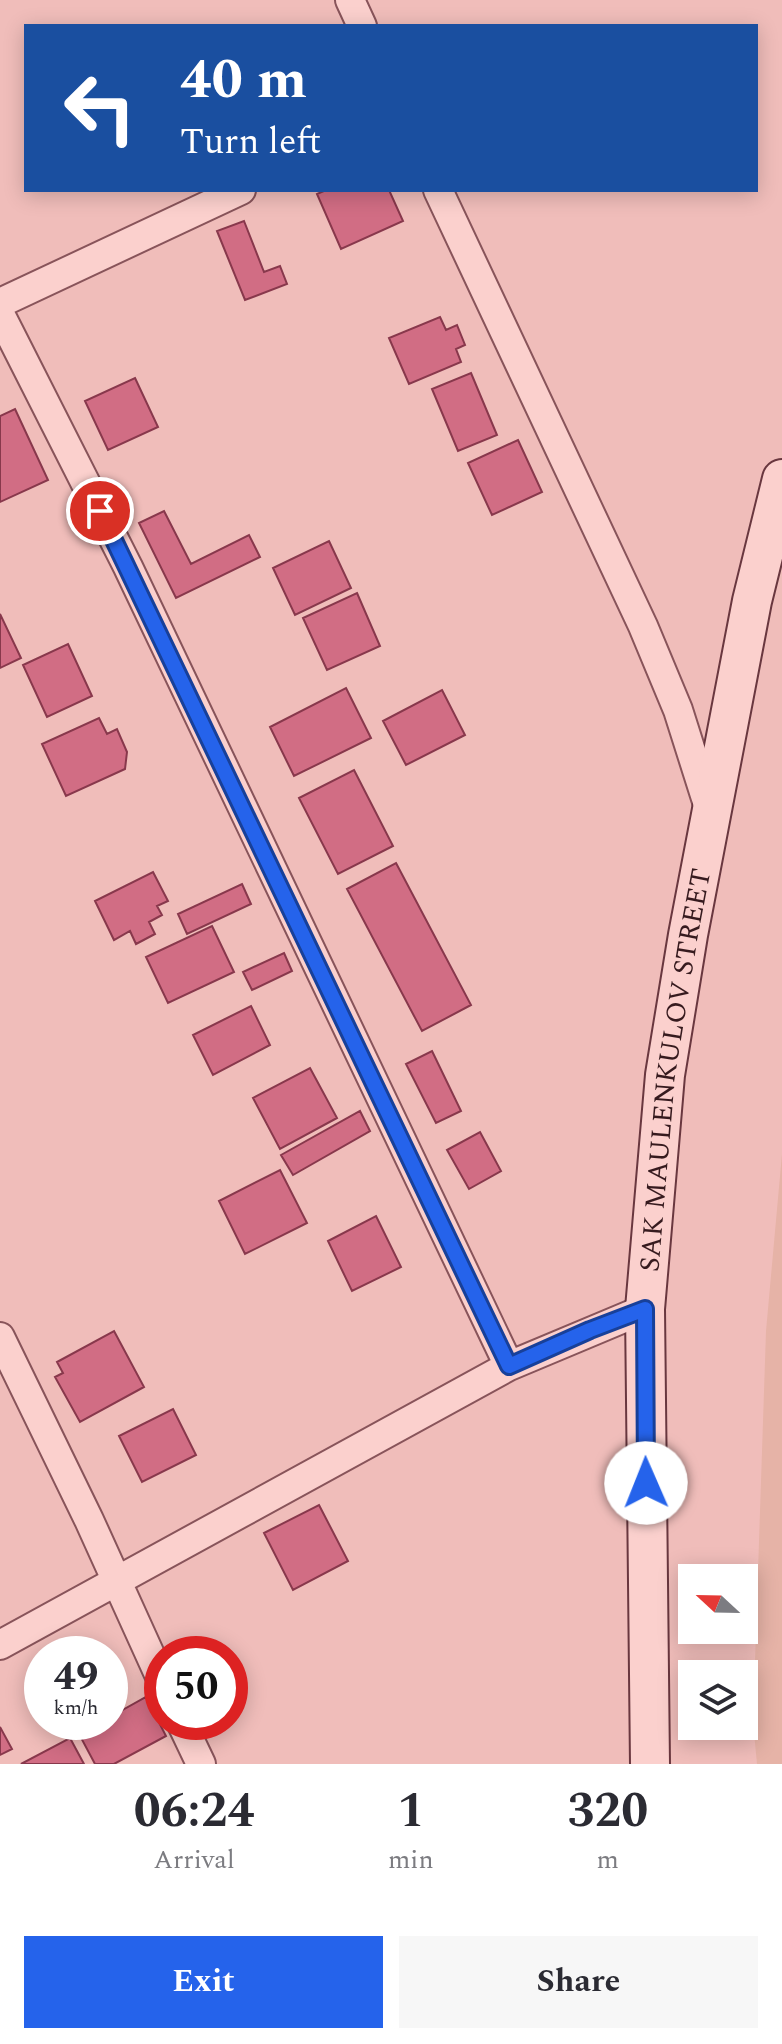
<!DOCTYPE html>
<style>
body{margin:0;font-family:Spectral,serif;background:#f7f7f7;color:#2b2b33;height:100vh;display:flex;flex-direction:column;font-size:30px;white-space:nowrap}
*{box-sizing:border-box;margin:0}
p{font-size:26px;color:#7c7c81}
.icon{flex:none;width:44px;height:44px;fill:none;stroke:currentColor;stroke-width:2;stroke-linecap:round;stroke-linejoin:round}
.map{position:relative;height:1764px;overflow:hidden}
.drawer{display:flex;flex-direction:column;background:#fff;flex:1}
.drawer>*{flex:none}
.banner{position:absolute;left:24px;top:24px;width:734px;height:168px;border-radius:0px;box-shadow:0 4px 20px #0003;background:#1a4fa0;color:#fff;overflow:hidden}
.needle{width:52px;rotate:292deg}
.fabs{position:absolute;left:678px;top:1564px;display:grid;gap:16px}
.fabs a{display:grid;place-items:center;width:80px;height:80px;border-radius:0px;background:#fff;box-shadow:0 4px 20px #0003;font-size:40px}
.speed{position:absolute;left:24px;top:1636px;display:flex;gap:16px;font-size:40px;font-weight:700;text-align:center}
.speed>*{display:grid;place-content:center;width:104px;height:104px;border-radius:50%;background:#fff;box-shadow:0 4px 20px #0003;line-height:1}
.speed small{font-size:20px;font-weight:400}
.speed .limit{border:12px solid #d22;background:#fff;color:#111}
.pin{position:absolute;display:grid;place-items:center;width:68px;height:68px;color:#fff;margin:-34px;border:4px solid #fff;border-radius:50%;box-shadow:0 2px 8px #0007}
.me{position:absolute;width:88px;margin:-44px;rotate:359deg;stroke-linejoin:round;filter:drop-shadow(0 0 6px #0008)}
.turn{display:flex;align-items:center;gap:28px;height:168px;padding:0 24px;font-size:36px}
.turn .icon{width:104px;height:104px;stroke-width:2.5}
.turn b{display:block;font-size:56px;line-height:68px}
.eta{display:flex;justify-content:space-evenly;align-items:center;height:136px;text-align:center}
.eta b{font-size:48px;font-weight:700;line-height:56px}
.button{display:flex;gap:16px;margin-top:auto;padding:16px 24px}
.button a{flex:1;height:92px;border-radius:0px;background:#2563eb;color:#fff;font-size:32px;font-weight:700;line-height:92px;text-align:center}
.button a+a{background:#f7f7f7;color:#2b2b33}
.map>svg:first-child{display:block}
.farmland{fill:#e6b3a7}
.building{fill:#d16d84;stroke:#88384c;stroke-width:2}
.lines{fill:none;stroke-linecap:round;stroke-linejoin:round}
.street-casing{stroke:#88545a;stroke-width:32}
.secondary-casing{stroke:#69373f;stroke-width:42}
.street{stroke:#fbd0cd;stroke-width:28}
.secondary{stroke:#fbd0cd;stroke-width:38}
.route-casing{stroke:#184099;stroke-width:20}
.route{stroke:#2563eb;stroke-width:14}
.labels{text-anchor:middle;stroke-width:8;stroke-linejoin:round;paint-order:stroke}
.street-label{font-size:28px;fill:#361a1e;stroke:#f7cdca}
</style>
<div class="map">
<svg width="782" height="1764" viewBox="0 0 782 1764">
<rect width="100%" height="100%" fill="#f0bdba"/>
<path class="farmland" d="M 782,1154 L 782,1764 L 757,1764 L 753,1722 L 766,1331 Z"/>
<path class="building" d="M 326,190 L 389,190 L 403,221 L 341,249 L 317,194 Z
M 244,221 L 264,272 L 280,266 L 287,284 L 245,300 L 217,231 Z
M 440,317 L 446,330 L 457,325 L 465,345 L 456,349 L 461,362 L 409,384 L 389,338 Z
M 471,373 L 497,435 L 458,451 L 432,389 Z
M 135,378 L 158,427 L 108,450 L 85,401 Z
M 15,409 L 48,480 L 0,502 L 0,416 Z
M 518,440 L 542,492 L 492,515 L 468,463 Z
M 164,511 L 191,564 L 249,535 L 260,557 L 176,598 L 139,523 Z
M 329,541 L 351,588 L 295,615 L 273,568 Z
M 357,593 L 380,646 L 327,670 L 303,618 Z
M 0,614 L 21,658 L 0,668 Z
M 68,644 L 92,696 L 47,717 L 23,665 Z
M 346,688 L 371,738 L 294,776 L 270,727 Z
M 442,690 L 465,735 L 406,765 L 383,721 Z
M 99,718 L 107,734 L 117,729 L 127,752 L 125,769 L 66,796 L 42,744 Z
M 354,770 L 393,846 L 338,874 L 299,798 Z
M 396,863 L 471,1005 L 422,1031 L 347,889 Z
M 153,872 L 168,901 L 157,906 L 162,915 L 149,922 L 155,934 L 136,944 L 130,931 L 114,940 L 95,901 Z
M 242,884 L 251,904 L 187,934 L 178,914 Z
M 212,926 L 234,972 L 168,1003 L 146,957 Z
M 284,953 L 292,971 L 252,990 L 243,972 Z
M 251,1006 L 270,1045 L 213,1075 L 193,1035 Z
M 432,1051 L 461,1111 L 436,1123 L 406,1064 Z
M 310,1068 L 337,1118 L 280,1149 L 253,1098 Z
M 360,1111 L 370,1131 L 293,1175 L 281,1155 Z
M 480,1132 L 501,1171 L 469,1189 L 447,1150 Z
M 280,1170 L 307,1223 L 245,1254 L 219,1201 Z
M 376,1216 L 401,1267 L 352,1291 L 328,1241 Z
M 114,1331 L 144,1387 L 80,1422 L 55,1377 L 63,1373 L 57,1362 Z
M 173,1409 L 196,1455 L 142,1482 L 119,1436 Z
M 319,1505 L 348,1561 L 293,1590 L 264,1533 Z
M 146,1697 L 166,1736 L 114,1764 L 95,1764 L 79,1734 L 100,1722 L 110,1722 L 110,1717 Z
M 0,1727 L 12,1749 L 0,1755 Z
M 70,1738 L 84,1764 L 21,1764 Z"/>
<g class="lines">
<g class="street-casing">
<path id="street" d="M 350,0 L 362,26
M 438,190 L 643,626 L 678,710 L 710,811
M 0,303 L 241,190
M 0,314 L 128,567 L 509,1366
M 0,1337 L 89,1520 L 162,1681
M 0,1645 L 509,1366 L 645,1309
M 181,1722 L 201,1764"/>
</g>
<g class="secondary-casing">
<g id="secondary">
<path id="s1" d="M 650,1764 L 645,1309 L 665,1075 L 688,935 L 752,601 L 782,479"/>
</g>
</g>
<use href="#street" class="street"/>
<use href="#secondary" class="secondary"/>
</g>
<g class="lines">
<g class="route-casing">
<path id="route" d="M 100,511 L 509,1366 L 590,1330 L 645,1309 L 646,1483"/>
</g>
<use href="#route" class="route"/>
</g>
<g class="labels">
<g class="street-label">
<text dy="10" stroke="none"><textPath href="#s1" startOffset="696">SAK MAULENKULOV STREET</textPath></text>
</g>
</g>
</svg>
<div class="fabs">
<a><svg class="needle" viewBox="-14 -14 28 28"><path d="M0-13l5 13h-10z" fill="#e53935"/><path d="M0 13l5-13h-10z" fill="#7c7c81"/></svg></a>
<a><svg class="icon" aria-label="layers" viewBox="0 0 24 24"><path d="M12 4l9 5-9 5-9-5zM3 14l9 5 9-5"/></svg></a>
</div>
<div class="speed"><div>49<small>km/h</small></div><div class="limit">50</div></div>
<div class="pin" style="left:100px;top:511px;background:#d93025"><svg class="icon" aria-label="arrive" viewBox="0 0 24 24"><path d="M6 21V4h12l-3 4 3 4H6"/></svg></div>
<svg class="me" style="left:646px;top:1483px" viewBox="-20 -20 40 40"><circle r="19" fill="#fff"/><path d="M0-13L10 11 0 6-10 11z" fill="#2563eb"/></svg>
<div class="banner">
<div class="turn"><svg class="icon" aria-label="left" viewBox="0 0 24 24"><path d="M17 20v-9H6M10 6l-5 5 5 5"/></svg><div><b>40 m</b>Turn left</div></div>
</div>
</div>
<section class="drawer">
<div class="eta">
<div><b>06:24</b><p>Arrival</p></div>
<div><b>1</b><p>min</p></div>
<div><b>320</b><p>m</p></div>
</div>
<div class="button"><a>Exit</a><a>Share</a></div>
</section>
